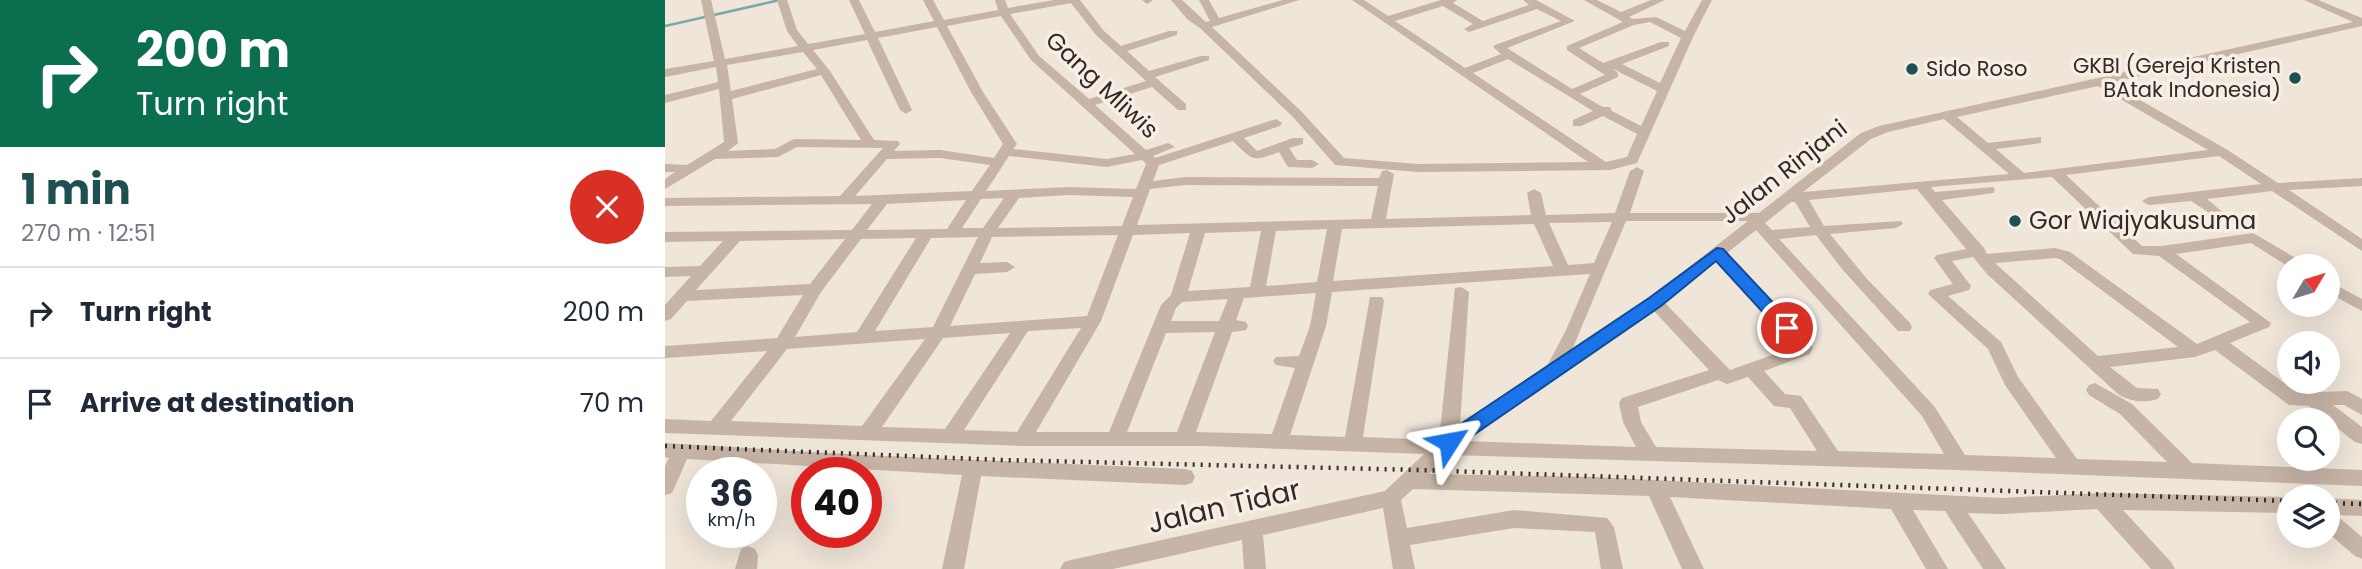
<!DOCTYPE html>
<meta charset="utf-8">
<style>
body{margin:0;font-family:Poppins,sans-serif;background:#f2f2f3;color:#1f2937;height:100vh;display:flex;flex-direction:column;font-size:26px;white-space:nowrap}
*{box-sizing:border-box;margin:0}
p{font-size:23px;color:#747a83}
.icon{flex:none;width:38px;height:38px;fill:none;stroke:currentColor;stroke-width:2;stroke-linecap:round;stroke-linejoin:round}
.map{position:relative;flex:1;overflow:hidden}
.drawer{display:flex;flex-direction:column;background:#fff;width:665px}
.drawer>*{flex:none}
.top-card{background:#0b6e4f;color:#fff;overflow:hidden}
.needle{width:46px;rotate:52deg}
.fabs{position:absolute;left:1612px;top:254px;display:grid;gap:14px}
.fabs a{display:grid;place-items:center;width:63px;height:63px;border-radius:50%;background:#fff;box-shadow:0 7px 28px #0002;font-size:35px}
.speed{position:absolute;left:21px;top:457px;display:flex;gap:14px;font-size:35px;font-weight:700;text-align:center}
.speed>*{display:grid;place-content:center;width:91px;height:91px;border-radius:50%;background:#fff;box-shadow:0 7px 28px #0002;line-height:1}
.speed small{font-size:18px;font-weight:400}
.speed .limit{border:10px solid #d22;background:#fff;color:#111}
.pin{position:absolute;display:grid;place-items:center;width:60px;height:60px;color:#fff;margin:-30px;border:4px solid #fff;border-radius:50%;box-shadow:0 2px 7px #0007}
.me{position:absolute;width:77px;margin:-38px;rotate:56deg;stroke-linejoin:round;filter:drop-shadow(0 0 5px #0008)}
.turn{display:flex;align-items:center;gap:24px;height:147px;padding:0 21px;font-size:32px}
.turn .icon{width:91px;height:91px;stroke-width:2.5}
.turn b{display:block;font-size:49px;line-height:60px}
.round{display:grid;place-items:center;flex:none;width:74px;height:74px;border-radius:37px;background:#f2f2f3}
.head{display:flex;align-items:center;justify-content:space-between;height:119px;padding:0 21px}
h1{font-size:42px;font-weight:700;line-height:52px;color:#1f4f51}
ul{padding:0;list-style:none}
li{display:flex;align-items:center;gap:21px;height:91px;padding:0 21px;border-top:2px solid #e0e1e3}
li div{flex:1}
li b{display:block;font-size:26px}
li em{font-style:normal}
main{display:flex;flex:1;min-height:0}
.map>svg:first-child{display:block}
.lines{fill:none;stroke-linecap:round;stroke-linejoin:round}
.stream{stroke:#7aa9aa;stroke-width:2.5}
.minor{fill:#c6b4a6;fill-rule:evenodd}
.rail{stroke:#332a27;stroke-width:4.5;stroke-dasharray:2 6;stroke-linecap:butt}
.route{fill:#1a73e8;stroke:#114b97;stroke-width:2}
.poi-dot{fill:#1f4f51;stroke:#f7efe5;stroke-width:2.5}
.labels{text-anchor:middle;stroke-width:7;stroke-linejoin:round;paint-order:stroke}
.far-poi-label{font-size:21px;fill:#332a27;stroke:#f7efe5;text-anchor:end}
.street-label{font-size:24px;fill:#332a27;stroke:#f7efe5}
.poi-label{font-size:24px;fill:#332a27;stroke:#f7efe5;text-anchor:start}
.near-street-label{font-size:28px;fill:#332a27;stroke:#f7efe5}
</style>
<main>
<section class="drawer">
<div class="top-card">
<div class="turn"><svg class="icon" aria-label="right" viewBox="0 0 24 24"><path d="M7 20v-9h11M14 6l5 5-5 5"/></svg><div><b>200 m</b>Turn right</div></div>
</div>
<div class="head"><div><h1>1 min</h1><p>270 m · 12:51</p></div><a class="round" style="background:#d93025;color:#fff"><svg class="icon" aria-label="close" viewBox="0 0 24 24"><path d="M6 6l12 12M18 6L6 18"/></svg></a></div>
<ul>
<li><svg class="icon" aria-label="right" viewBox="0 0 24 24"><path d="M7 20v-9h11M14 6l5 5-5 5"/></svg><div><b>Turn right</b></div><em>200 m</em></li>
<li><svg class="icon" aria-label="arrive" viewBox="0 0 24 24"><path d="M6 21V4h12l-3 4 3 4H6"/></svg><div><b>Arrive at destination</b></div><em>70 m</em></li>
</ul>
</section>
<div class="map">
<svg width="1697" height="569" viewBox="0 0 1697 569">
<rect width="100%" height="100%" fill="#efe5d9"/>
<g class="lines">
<path class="stream" d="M 0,26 L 115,0"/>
<path class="minor" d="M 36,0 L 46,0 L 60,59 L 133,46 L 122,31 L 112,0 L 122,0 L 132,30 L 143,44 L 200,34 L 184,0 L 194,0 L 210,32 L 269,21 L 258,0 L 268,0 L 279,20 L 333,10 L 330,0 L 340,0 L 343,8 L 389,0 L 415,0 L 439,31 L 456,46 L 504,31 L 512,31 L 512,35 L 462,51 L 484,71 L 536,56 L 544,56 L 544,60 L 490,77 L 521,104 L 521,110 L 513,110 L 487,87 L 430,105 L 481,150 L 503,143 L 510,147 L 488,156 L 490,158 L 611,119 L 617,123 L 615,126 L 579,138 L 592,151 L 628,138 L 638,138 L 638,144 L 624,148 L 632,160 L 647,160 L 654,164 L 647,168 L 623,167 L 614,152 C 587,162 588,161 568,141 L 494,165 L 488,181 L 520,177 L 714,178 L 717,171 L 722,170 L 729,174 L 721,219 L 866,215 L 862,193 L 869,189 L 876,193 L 881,215 L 950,213 L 965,171 L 972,167 L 979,171 L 965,213 L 1094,213 L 1196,133 L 1214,126 L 1688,22 L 1639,0 L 1653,0 L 1697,18 L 1697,26 L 1445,83 L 1561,149 L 1613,183 L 1697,178 L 1697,186 L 1624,190 L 1697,239 L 1697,251 L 1607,191 L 1542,199 L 1562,216 L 1555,220 L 1526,201 L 1484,205 L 1477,201 L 1484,197 L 1596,184 L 1554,156 L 1401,175 L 1477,246 L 1497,246 L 1588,233 L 1639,263 L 1642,266 L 1624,267 L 1586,243 L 1511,254 L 1606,323 L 1604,327 L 1565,343 L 1633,393 L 1682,391 L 1697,399 L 1697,415 L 1679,405 L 1668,405 L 1697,427 L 1697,444 L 1690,442 L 1644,406 L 1624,405 L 1550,350 L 1530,357 L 1445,367 L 1472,388 L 1493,389 L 1496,394 L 1493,399 C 1479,403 1467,402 1454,395 L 1322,274 L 1308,257 L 1287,261 L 1306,286 L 1304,290 L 1283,296 L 1336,342 L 1353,377 L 1412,459 L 1502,462 L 1455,414 L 1424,395 L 1421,390 L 1424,385 L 1430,383 L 1467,404 L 1527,463 L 1697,470 L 1697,486 L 1294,470 L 783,455 L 764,474 L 930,477 L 1336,498 L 1437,493 L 1624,497 L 1624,513 L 1458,510 L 1506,562 L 1510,569 L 1486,569 L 1432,509 L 1336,514 L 1303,513 L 1341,569 L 1318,569 L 1280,511 L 1248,510 L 1283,569 L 1261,569 L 1226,509 L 1005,497 L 1039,569 L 1017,569 L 984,496 L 748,489 L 736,500 L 742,528 L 849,510 L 942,518 L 949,527 L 958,569 L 936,569 L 930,532 L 849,528 L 745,545 L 750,569 L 728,569 L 718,508 L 598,535 L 601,569 L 579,569 L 577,540 L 448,569 L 395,569 L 399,562 L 406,560 L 720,491 L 759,454 L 538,446 L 357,446 L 0,433 L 0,419 L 46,421 L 102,351 L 0,358 L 0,346 L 112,338 L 138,295 L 22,301 L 6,319 L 0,321 L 0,305 L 26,276 L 0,277 L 0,267 L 35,266 L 58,241 L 0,242 L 0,232 L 187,230 L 207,204 L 0,206 L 0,198 L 175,196 L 218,148 L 132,147 L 113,157 L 50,159 L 0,189 L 0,179 L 10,172 L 0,172 L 0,164 L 22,165 L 59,142 L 54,89 L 0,103 L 0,95 L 53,82 L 51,67 L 0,77 L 0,69 L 49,61 ZM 406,3 L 431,35 L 481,81 L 424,99 L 374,56 L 345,14 ZM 336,16 L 366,60 L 470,154 L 442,159 L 348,149 L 352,144 L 318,92 L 282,26 ZM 272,27 L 306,92 L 338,144 L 329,158 L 275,150 L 229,151 L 235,144 L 233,141 L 209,140 L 165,71 L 148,50 L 202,40 L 235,110 L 241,114 L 247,110 L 213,38 ZM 138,52 L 152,69 L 66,91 L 62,65 ZM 156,75 L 196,140 L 129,139 L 110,149 L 63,151 L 73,143 L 67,99 ZM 1433,86 L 1543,150 L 1359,173 L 1331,149 L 1376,143 L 1376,137 L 1323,143 L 1292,117 ZM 1279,119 L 1344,174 L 1138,192 L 1206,139 L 1223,132 ZM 344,156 L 442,167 L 477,160 L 481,164 L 471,189 L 404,187 L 321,191 ZM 275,158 L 325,165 L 307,191 L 190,196 L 222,159 ZM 1387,177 L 1468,254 L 1494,256 L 1585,322 L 1532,344 L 1405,252 L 1390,248 L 1322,254 L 1319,248 L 1277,200 L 1328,193 L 1330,190 L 1328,187 L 1270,192 L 1266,187 ZM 520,185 L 713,186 L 706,219 L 472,225 L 485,189 ZM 1252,189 L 1301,249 L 1272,255 L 1269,258 L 1288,284 L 1265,290 L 1263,294 L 1323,349 L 1340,385 L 1391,458 L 1300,455 L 1269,406 L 1114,239 L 1151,235 L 1177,269 L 1233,331 L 1245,331 L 1247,327 L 1245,323 L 1202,279 L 1165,234 L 1231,228 L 1238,224 L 1236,221 L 1159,226 L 1144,200 ZM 404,195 L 468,197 L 457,226 L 333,228 L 354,198 ZM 339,198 L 318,228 L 297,228 L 316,199 ZM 301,200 L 282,229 L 202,230 L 222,204 ZM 1126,202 L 1130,202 L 1145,227 L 1107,230 L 1100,223 ZM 961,221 L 1083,221 L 984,298 L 907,350 ZM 947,222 L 929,263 L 903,265 L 884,223 ZM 869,224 L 888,266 L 668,281 L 677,229 ZM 662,229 L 652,282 L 601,286 L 611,231 ZM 1091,230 L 1257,416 L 1279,454 L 1173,451 L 1136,396 L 1120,394 L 1099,371 L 1145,354 L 1148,347 L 1062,253 ZM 596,231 L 585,287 L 523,291 L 540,233 ZM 525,233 L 506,295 L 496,305 L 444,432 L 371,432 L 436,321 L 468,235 ZM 453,235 L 422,316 L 285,326 L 310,274 L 342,272 L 350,267 L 342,262 L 315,263 L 327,237 ZM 313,237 L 268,327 L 210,331 L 266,238 ZM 251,238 L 192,332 L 130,337 L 156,292 L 196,239 ZM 180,239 L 145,284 L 31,290 L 75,241 ZM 1390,258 L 1395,259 L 1513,347 L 1433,356 L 1330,263 ZM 1052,261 L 1130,347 L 1065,370 L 1000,303 ZM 925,274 L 901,330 L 881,368 L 795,425 L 804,292 L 796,287 L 790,288 L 774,440 L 698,437 L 719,301 L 717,297 L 705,297 L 680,437 L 625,435 L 661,326 L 667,292 ZM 651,293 L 645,326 L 634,356 L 611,357 L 608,361 L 611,365 L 630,368 L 607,434 L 531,432 L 567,332 L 581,330 L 583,326 L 581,322 L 571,320 L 579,298 ZM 563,299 L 554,321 L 506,321 L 511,308 L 517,302 ZM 989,311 L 1044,370 L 957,398 L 954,403 L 958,422 L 971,447 L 800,441 ZM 416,328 L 352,432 L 299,430 L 363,331 ZM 550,332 L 512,432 L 462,432 L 501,333 ZM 345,333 L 280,429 L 217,427 L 278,338 ZM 260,339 L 197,426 L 66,421 L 122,349 ZM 1083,377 L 1109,406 L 1125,408 L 1152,451 L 991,447 L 976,422 L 973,407 L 1053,380 L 1062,384 Z
M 477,0 L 487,0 L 487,1 L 482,4 Z
M 506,0 L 517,0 L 541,22 L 545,21 L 534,0 L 544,0 L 554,18 L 618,0 L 634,0 L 547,27 L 637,112 L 679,158 L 753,164 L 923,162 L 687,0 L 699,0 L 723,16 L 776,0 L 792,0 L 788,3 L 818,21 L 864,5 L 858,0 L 871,0 L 910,21 L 842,48 L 907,89 L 940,75 L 902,50 L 902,46 L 958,22 L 919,0 L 932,0 L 956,12 L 986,0 L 1000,0 L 964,17 L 968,19 L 991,17 L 1020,31 L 1037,0 L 1047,0 L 1028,37 L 972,163 L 945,170 L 753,172 L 670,165 L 629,118 L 535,28 L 522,19 ZM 778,6 L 808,24 L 799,29 L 804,32 L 872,9 L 896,21 L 830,45 L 828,47 L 836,54 L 800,68 L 730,21 ZM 985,22 L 1016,38 L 995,83 L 957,64 L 1004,46 L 1004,42 L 996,42 L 938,63 L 914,48 L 969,25 ZM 843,59 L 928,111 L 908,120 L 908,126 L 916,126 L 938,116 L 972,134 L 962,157 L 941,162 L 808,73 ZM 946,68 L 992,91 L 976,126 L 947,111 L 945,107 L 938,107 L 915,94 L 953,77 L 953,73 Z
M 1662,280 L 1697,299 L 1697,311 L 1662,292 Z
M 0,443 L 198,455 L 520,469 L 527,471 L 530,477 L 527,483 L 520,485 L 316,476 L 299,569 L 277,569 L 297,475 L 22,459 L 7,493 L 0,495 L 0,466 L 4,458 L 0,457 Z
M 1662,498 L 1697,500 L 1697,516 L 1671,515 L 1697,537 L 1697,559 L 1690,556 L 1662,532 Z
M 83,546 L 90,549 L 93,555 L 92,569 L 70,569 L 76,549 Z"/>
<path class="rail" d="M 0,446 L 338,460 L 754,470 L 1624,501
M 1662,503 L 1697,504"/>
</g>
<path class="route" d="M 1052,248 L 1058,249 L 1128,324 L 1131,328 L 1128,332 L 1116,332 L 1051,261 L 996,306 L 791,447 L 778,447 L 775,442 L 778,436 L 984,298 Z"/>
<g class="poi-dot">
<circle cx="1247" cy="69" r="7"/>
<circle cx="1630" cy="78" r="7"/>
<circle cx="1350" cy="221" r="7"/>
</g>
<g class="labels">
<g class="far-poi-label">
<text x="1616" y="73">GKBI (Gereja Kristen<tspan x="1616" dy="24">BAtak Indonesia)</tspan></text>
<text x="1261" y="76" text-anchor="start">Sido Roso</text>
</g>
<g class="street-label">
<text transform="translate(437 85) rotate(43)" y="8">Gang Mliwis</text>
<text transform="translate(1119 172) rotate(-38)" y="8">Jalan Rinjani</text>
</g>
<g class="poi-label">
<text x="1364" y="229">Gor Wiajyakusuma</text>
</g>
<g class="near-street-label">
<text transform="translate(559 506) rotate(-13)" y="10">Jalan Tidar</text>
</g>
</g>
</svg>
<div class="fabs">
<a><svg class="needle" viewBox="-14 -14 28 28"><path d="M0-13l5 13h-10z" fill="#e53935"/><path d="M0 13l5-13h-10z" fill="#747a83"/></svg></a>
<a><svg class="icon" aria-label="sound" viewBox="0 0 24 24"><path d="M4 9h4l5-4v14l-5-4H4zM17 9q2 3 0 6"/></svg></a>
<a><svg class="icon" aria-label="search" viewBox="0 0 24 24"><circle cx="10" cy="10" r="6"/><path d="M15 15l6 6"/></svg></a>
<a><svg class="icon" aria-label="layers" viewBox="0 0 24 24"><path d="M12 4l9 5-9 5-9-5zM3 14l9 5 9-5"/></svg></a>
</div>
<div class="speed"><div>36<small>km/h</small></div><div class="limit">40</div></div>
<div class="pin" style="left:1122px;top:328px;background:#d93025"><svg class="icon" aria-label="arrive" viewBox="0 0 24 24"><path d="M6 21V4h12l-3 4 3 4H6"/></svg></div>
<svg class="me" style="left:784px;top:442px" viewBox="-20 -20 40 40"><path d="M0-17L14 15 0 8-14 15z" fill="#1a73e8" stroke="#fff" stroke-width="4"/></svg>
</div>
</main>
